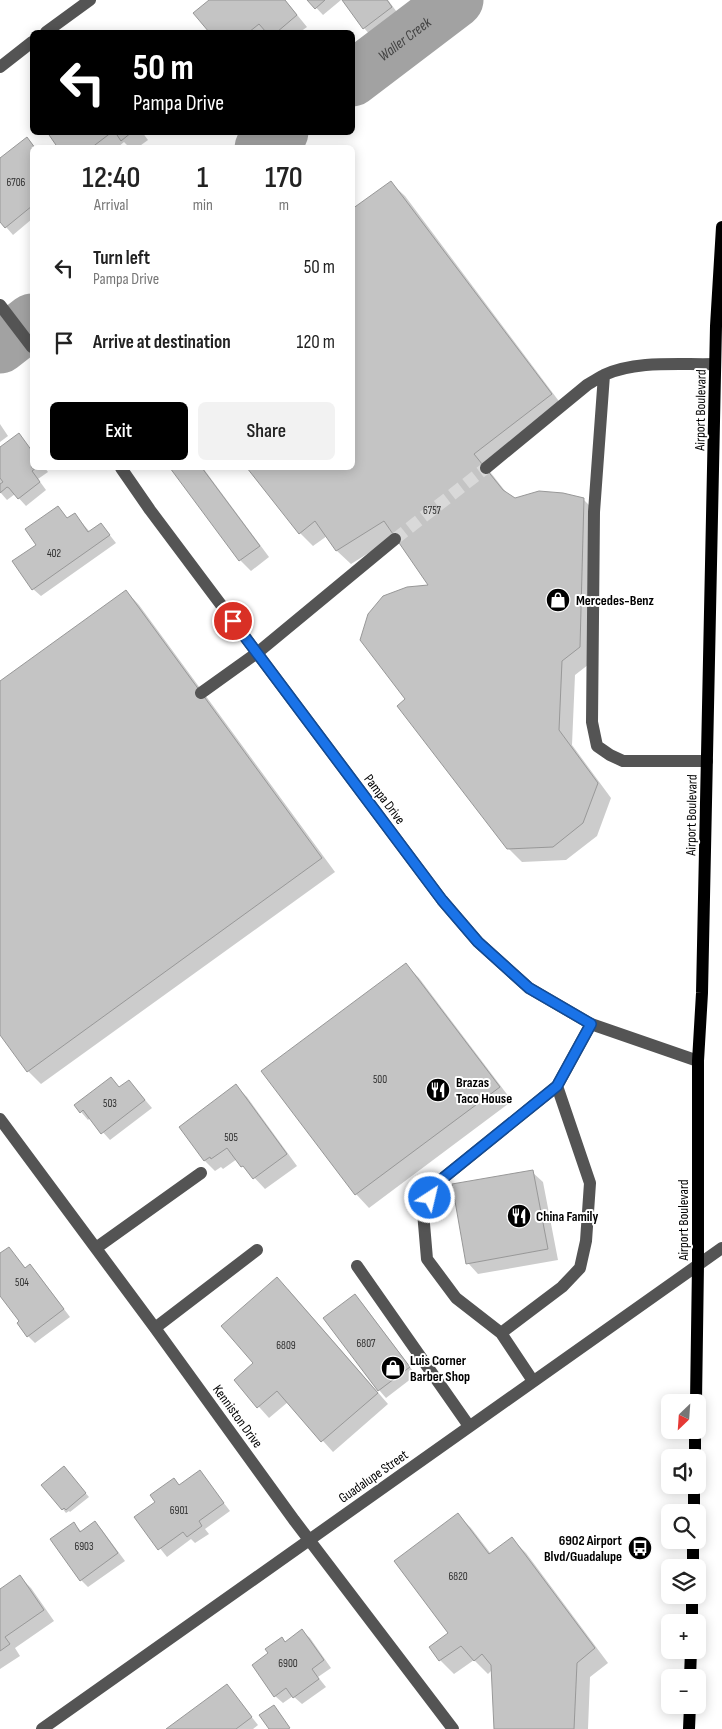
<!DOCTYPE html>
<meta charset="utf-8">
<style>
body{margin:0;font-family:"Sofia Sans Condensed",sans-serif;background:#f2f2f2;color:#222;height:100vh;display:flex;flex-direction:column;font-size:19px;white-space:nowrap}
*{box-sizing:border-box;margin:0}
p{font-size:16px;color:#767676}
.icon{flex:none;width:28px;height:28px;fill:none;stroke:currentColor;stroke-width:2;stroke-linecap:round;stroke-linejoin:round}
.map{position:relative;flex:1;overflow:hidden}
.drawer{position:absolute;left:30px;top:145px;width:325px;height:325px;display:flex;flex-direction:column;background:#fff;border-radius:8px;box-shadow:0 2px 12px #0003}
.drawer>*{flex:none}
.top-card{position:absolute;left:30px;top:30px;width:325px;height:105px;border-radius:8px;box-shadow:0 2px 12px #0003;background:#000;color:#fff;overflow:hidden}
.needle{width:32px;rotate:205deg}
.buttons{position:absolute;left:661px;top:1394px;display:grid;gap:10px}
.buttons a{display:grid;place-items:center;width:45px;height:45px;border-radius:8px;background:#fff;box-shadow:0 2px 12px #0003;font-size:25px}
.pin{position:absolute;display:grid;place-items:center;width:42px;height:42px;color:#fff;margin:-21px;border:2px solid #fff;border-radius:50%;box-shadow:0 1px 5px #0007}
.me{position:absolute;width:55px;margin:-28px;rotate:35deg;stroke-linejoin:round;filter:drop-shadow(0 0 4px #0008)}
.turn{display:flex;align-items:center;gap:18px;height:105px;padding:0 20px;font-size:22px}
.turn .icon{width:65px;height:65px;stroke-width:2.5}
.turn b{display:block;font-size:35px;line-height:42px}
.eta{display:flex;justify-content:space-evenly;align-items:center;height:85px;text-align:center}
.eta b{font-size:30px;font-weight:600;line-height:35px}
.primary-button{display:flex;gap:10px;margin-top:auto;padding:10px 20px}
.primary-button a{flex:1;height:58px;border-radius:8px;background:#000;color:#fff;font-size:20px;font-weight:600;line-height:58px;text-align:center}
.primary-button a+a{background:#f2f2f2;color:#222}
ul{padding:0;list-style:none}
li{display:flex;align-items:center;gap:15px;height:75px;padding:0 20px}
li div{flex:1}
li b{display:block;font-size:19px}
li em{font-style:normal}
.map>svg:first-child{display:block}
.shadow{fill:#0003}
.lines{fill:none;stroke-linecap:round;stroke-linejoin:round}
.river{stroke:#a2a2a2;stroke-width:55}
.building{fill:#c4c4c4;stroke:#989898}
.minor-tunnel{stroke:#d9d9d9;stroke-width:12;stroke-dasharray:12 6;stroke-linecap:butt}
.minor{stroke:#545454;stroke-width:12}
.major{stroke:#000;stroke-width:12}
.route-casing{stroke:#114b97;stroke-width:12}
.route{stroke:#1a73e8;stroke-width:9}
.labels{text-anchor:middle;stroke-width:4;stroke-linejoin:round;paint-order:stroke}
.number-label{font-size:11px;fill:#313131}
.street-label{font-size:14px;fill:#000;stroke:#fff}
.poi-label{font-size:14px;font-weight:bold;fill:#000;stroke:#fff;text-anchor:start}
.water-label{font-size:15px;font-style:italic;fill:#434343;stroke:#fff}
</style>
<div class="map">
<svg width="722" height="1729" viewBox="0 0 722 1729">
<rect width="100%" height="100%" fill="#fff"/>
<path class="shadow" d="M 211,0 L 285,0 L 307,27 L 300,32 L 211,32 L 195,13 Z
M 309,0 L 341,0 L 323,15 Z
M 343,0 L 388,0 L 399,15 L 371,36 L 364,28 Z
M 48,132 L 142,132 L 148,140 L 137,148 L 130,148 L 124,142 L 117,148 L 59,148 Z
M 27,138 L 36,148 L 32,148 L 32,219 L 13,235 L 0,220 L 0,159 Z
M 391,183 L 405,196 L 564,408 L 487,468 L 509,496 L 515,500 L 583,499 L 597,513 L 593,661 L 575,675 L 572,745 L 611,798 L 597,836 L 566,860 L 522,862 L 508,848 L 430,586 L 396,536 L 351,564 L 337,551 L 327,536 L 313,546 L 300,533 L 249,468 L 352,468 Z
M 0,424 L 8,436 L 0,442 Z
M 19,435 L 32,451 L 32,468 L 45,468 L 48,472 L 38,479 L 46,490 L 26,506 L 15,494 L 7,500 L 0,492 L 0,449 Z
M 172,468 L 203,468 L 269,557 L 251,571 L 240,560 Z
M 58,508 L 68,519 L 75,515 L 90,532 L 101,524 L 116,543 L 41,596 L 33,589 L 38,545 Z
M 126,591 L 139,605 L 335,872 L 41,1084 L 28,1071 L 0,1033 L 0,683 Z
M 406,965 L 419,978 L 512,1101 L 369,1208 L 356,1194 L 263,1071 Z
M 129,1081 L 152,1108 L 110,1140 L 90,1118 L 88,1120 L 76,1106 L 120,1088 Z
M 236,1086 L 247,1097 L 297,1166 L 265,1189 L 237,1159 L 223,1169 L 221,1167 L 215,1171 L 205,1161 L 180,1127 Z
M 532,1172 L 543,1182 L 558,1260 L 478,1274 L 468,1263 Z
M 9,1248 L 26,1269 L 30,1265 L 37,1273 L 70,1317 L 35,1343 L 28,1336 L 20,1322 L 0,1294 L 0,1255 Z
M 288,1289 L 388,1404 L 333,1452 L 288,1402 L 269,1418 L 235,1380 L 255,1364 Z
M 355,1296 L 362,1303 L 416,1375 L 386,1398 L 379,1390 Z
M 67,1471 L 89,1497 L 70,1512 L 69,1511 L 66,1513 L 43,1485 Z
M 200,1472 L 230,1511 L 205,1529 L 209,1534 L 195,1543 L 191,1539 L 167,1557 L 135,1517 L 157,1502 L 174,1479 L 180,1486 Z
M 458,1515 L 471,1528 L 491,1554 L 512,1539 L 526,1553 L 608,1663 L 590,1677 L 588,1729 L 495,1729 L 492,1670 L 488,1674 L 474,1660 L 454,1674 L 440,1660 L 449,1633 Z
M 95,1523 L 102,1530 L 125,1561 L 88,1587 L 81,1580 L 74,1524 L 82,1532 Z
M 20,1577 L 31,1588 L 54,1621 L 15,1648 L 20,1656 L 0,1669 L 0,1591 Z
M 302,1631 L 310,1638 L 331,1668 L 318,1677 L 326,1687 L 302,1704 L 293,1696 L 283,1703 L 275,1696 L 270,1653 Z
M 227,1686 L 258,1725 L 253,1729 L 168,1729 Z"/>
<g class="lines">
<g class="river">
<path id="s1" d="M 352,79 L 456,0"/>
<path d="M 262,148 L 281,132"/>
<path d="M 0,346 L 32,321"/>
</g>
</g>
<path class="building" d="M 209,0 L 285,0 L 297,15 L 277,32 L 266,32 L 259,24 L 249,32 L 209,32 L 193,13 Z
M 307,0 L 325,0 L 315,9 Z
M 342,0 L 387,0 L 392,7 L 363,29 Z
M 47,132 L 112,132 L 91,148 L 58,148 Z
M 115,132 L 132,132 L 121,141 Z
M 27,137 L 35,148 L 32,148 L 32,206 L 5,228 L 0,222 L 0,158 Z
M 391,181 L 552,394 L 474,454 L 503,490 L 515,498 L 539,491 L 563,493 L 584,498 L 580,647 L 562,661 L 559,730 L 598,783 L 583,823 L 553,847 L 507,849 L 397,706 L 405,699 L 360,640 L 368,614 L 383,596 L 407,587 L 428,585 L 384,521 L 336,551 L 315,521 L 299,534 L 247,468 L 352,468 L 352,209 Z
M 19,433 L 32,451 L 32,468 L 36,468 L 32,471 L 40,482 L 18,499 L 9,488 L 7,487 L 0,493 L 0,484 L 3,482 L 0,478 L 0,447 Z
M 170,468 L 202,468 L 260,546 L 239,561 Z
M 58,506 L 67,518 L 75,513 L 88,532 L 101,523 L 110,535 L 32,590 L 12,561 L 36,545 L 25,529 Z
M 126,590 L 322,858 L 27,1072 L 0,1035 L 0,681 Z
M 406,963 L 500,1087 L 355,1195 L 261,1071 Z
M 111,1077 L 119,1087 L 129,1080 L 145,1100 L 101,1134 L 83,1110 L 80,1113 L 74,1105 Z
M 236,1084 L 287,1154 L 253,1179 L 243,1166 L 241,1167 L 227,1148 L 211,1159 L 210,1157 L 204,1161 L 179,1127 Z
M 533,1170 L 548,1249 L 466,1264 L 452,1184 Z
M 9,1247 L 25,1268 L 30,1264 L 64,1309 L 27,1337 L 17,1323 L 19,1321 L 0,1296 L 0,1253 Z
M 277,1277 L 378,1393 L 321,1442 L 277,1391 L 257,1408 L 234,1380 L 253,1363 L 221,1326 Z
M 355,1294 L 410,1367 L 378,1391 L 323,1318 Z
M 64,1466 L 86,1493 L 66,1510 L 64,1508 L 62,1510 L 41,1485 Z
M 200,1470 L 224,1503 L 199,1521 L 202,1526 L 187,1537 L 183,1532 L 158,1550 L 134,1517 L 155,1502 L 150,1495 L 174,1478 L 179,1485 Z
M 458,1513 L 489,1554 L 512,1537 L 595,1648 L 577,1663 L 574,1729 L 494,1729 L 491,1665 L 482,1654 L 474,1661 L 461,1646 L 439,1661 L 429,1647 L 448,1633 L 394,1561 Z
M 95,1521 L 118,1553 L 80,1581 L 50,1539 L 74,1522 L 80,1532 Z
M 20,1575 L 44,1610 L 5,1637 L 10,1644 L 0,1651 L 0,1589 Z
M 302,1629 L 324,1660 L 312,1669 L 319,1679 L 293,1698 L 286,1688 L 274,1697 L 252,1665 L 268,1653 L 265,1649 L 282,1637 L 285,1642 Z
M 227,1684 L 252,1717 L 236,1729 L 166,1729 Z
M 274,1705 L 290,1728 L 288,1729 L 269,1729 L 259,1715 Z"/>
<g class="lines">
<path class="minor-tunnel" d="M 395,539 L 486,468"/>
<path class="minor" d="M 46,32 L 90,0
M 0,67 L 32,42
M 0,305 L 32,347
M 604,375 L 594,512 L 592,722 L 597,746 L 610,755 L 623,761 L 707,761
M 121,468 L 150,510 L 442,900 L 478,942 L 529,988 L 591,1024 L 698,1061
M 486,468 L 587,385 C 592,382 598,378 604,375 C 637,360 680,365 715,364
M 201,693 L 257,653 L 395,539
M 0,1119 L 155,1328 L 294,1520 L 453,1729
M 96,1248 L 201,1173
M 357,1266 L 469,1426
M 155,1328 L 257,1250
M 501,1333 L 456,1298 L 427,1259 L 423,1212 L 437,1183 L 557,1086
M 533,1381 L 501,1333 L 562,1287 L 580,1268 L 586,1241 L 590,1183 L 557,1086 L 591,1024
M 42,1729 L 722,1248"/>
<path class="major" d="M 696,1402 L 698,1265 L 698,1061 L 702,993 L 716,326 L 722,227
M 695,1458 L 695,1430
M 694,1512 L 694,1485
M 693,1568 L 693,1540
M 692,1622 L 692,1595
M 690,1678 L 691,1650
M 689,1729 L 690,1705"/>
</g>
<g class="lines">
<g class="route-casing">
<path id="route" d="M 233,621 L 442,900 L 478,942 L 529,988 L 591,1024 L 557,1086 L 437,1183 L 430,1198"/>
</g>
<use href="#route" class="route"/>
</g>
<defs>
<g id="shop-disc" transform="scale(1.25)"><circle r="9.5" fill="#000" stroke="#fff"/><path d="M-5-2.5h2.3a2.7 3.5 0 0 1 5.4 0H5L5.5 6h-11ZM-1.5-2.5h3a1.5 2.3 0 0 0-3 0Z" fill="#fff"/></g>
<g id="restaurant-disc" transform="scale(1.25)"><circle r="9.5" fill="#000" stroke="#fff"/><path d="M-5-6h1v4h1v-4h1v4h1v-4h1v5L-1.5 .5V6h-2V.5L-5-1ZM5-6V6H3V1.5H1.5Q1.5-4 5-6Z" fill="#fff"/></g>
<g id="bus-disc" transform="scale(1.25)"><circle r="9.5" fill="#000" stroke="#fff"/><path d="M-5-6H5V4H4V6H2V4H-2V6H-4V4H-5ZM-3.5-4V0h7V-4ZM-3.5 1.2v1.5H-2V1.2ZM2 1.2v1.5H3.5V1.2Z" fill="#fff"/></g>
</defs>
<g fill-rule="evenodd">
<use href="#shop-disc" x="558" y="600"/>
<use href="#restaurant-disc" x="438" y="1090"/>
<use href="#restaurant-disc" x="519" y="1216"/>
<use href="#shop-disc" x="393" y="1368"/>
<use href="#bus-disc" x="640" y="1548"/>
</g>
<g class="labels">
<g class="number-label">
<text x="16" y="186">6706</text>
<text x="432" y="514">6757</text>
<text x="54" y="557">402</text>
<text x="380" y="1083">500</text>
<text x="110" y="1107">503</text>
<text x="231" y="1141">505</text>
<text x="22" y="1286">504</text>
<text x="366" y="1347">6807</text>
<text x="286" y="1349">6809</text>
<text x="179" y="1514">6901</text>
<text x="84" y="1550">6903</text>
<text x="458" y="1580">6820</text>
<text x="288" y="1667">6900</text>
</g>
<g class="street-label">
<text transform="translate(700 410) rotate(-89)" y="5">Airport Boulevard</text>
<text transform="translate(385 799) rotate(53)" y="5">Pampa Drive</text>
<text transform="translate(691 815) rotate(-89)" y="5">Airport Boulevard</text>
<text transform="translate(683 1220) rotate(-90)" y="5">Airport Boulevard</text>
<text transform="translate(238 1416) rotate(54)" y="5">Kenniston Drive</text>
<text transform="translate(373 1476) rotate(-35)" y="5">Guadalupe Street</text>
</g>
<g class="poi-label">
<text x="576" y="605">Mercedes-Benz</text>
<text x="456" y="1087">Brazas<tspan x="456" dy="16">Taco House</tspan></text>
<text x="536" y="1221">China Family</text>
<text x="410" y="1365">Luis Corner<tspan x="410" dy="16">Barber Shop</tspan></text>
<text x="622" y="1545" text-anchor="end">6902 Airport<tspan x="622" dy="16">Blvd/Guadalupe</tspan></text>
</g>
<g class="water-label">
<text dy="5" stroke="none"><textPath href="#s1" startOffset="66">Waller Creek</textPath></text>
</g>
</g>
</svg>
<div class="buttons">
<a><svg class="needle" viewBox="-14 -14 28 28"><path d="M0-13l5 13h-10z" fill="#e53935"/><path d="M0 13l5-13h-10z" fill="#767676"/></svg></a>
<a><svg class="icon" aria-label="sound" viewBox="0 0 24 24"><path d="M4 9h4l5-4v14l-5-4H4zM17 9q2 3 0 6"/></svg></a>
<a><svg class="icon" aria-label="search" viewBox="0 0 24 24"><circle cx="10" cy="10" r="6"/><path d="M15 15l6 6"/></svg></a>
<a><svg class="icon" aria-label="layers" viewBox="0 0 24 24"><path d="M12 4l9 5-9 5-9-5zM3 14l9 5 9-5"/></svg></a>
<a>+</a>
<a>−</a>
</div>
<div class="pin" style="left:233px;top:621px;background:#d93025"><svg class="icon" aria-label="arrive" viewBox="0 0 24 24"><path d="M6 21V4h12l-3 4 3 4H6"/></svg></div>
<svg class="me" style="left:430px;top:1198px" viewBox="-20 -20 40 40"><circle r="17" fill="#1a73e8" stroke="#fff" stroke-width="3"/><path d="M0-11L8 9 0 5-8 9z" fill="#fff"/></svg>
<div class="top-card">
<div class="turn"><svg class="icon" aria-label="left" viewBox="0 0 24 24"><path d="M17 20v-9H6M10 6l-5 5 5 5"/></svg><div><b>50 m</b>Pampa Drive</div></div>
</div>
<section class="drawer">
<div class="eta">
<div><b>12:40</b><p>Arrival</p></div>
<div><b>1</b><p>min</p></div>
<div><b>170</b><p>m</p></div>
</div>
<ul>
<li><svg class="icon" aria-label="left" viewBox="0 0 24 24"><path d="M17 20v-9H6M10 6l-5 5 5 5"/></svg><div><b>Turn left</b><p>Pampa Drive</p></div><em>50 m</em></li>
<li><svg class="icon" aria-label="arrive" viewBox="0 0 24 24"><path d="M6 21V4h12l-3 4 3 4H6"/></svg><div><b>Arrive at destination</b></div><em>120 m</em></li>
</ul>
<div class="primary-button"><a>Exit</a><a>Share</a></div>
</section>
</div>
